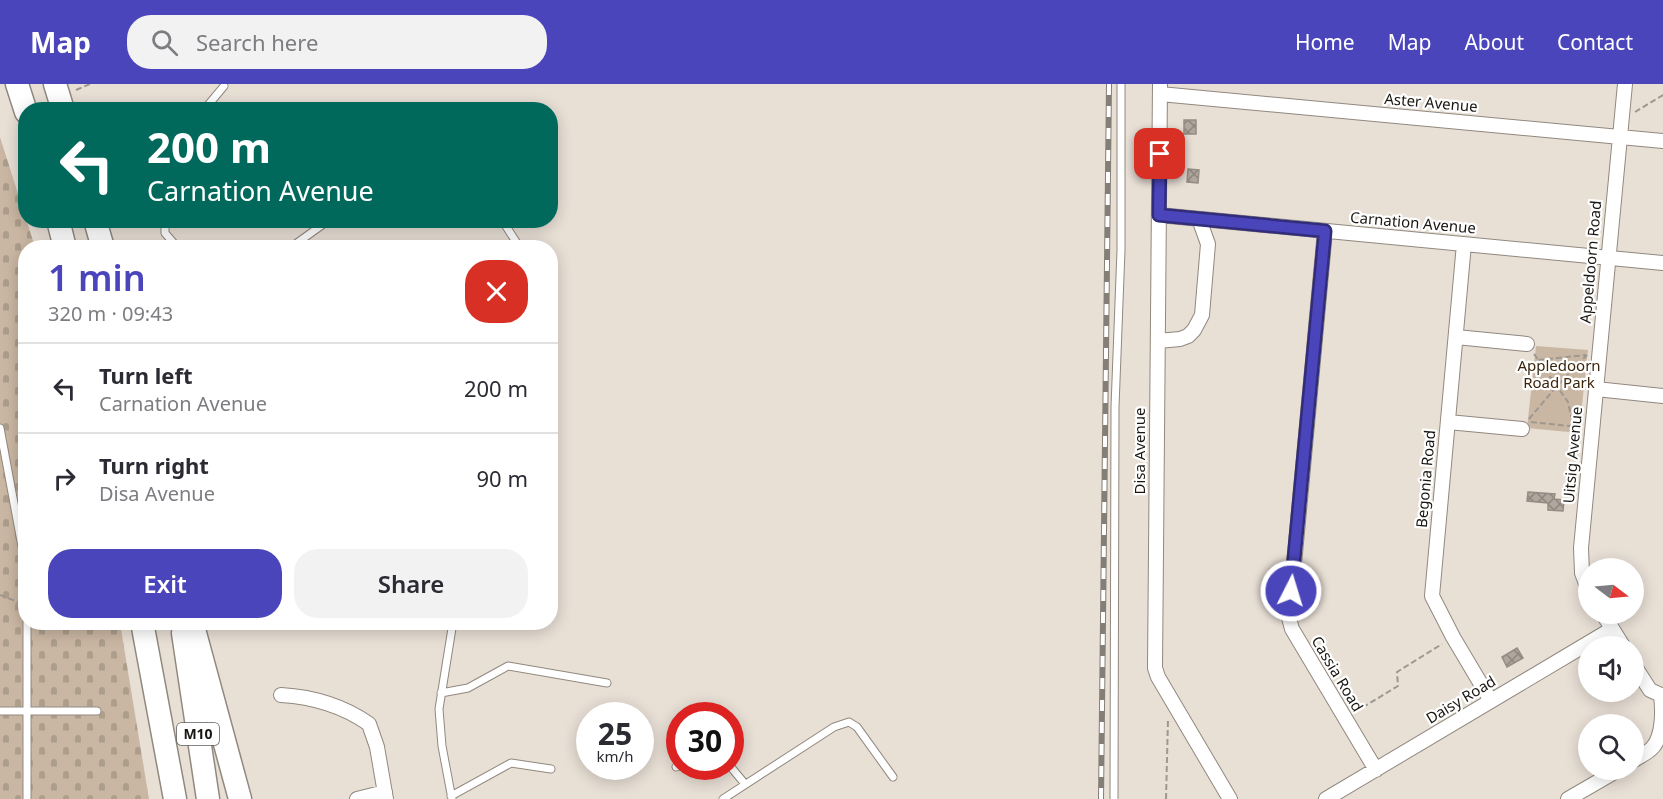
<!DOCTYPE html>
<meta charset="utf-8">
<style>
body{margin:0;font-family:"Noto Sans",sans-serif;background:#f2f2f3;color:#2b2b33;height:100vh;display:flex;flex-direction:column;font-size:22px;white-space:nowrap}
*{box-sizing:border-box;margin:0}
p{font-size:20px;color:#7c7c81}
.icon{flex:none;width:33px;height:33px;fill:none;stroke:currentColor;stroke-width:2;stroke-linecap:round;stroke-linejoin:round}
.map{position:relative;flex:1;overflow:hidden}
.details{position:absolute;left:18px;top:156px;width:540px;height:390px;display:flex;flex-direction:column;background:#fff;border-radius:24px;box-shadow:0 3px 15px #0003}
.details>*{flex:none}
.banner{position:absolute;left:18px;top:18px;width:540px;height:126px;border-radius:24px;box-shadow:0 3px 15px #0003;background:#00695c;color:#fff;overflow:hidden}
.needle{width:39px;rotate:106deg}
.buttons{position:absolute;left:1578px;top:474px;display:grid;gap:12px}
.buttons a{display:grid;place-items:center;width:66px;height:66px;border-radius:50%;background:#fff;box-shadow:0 3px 15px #0003;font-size:30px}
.speed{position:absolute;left:576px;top:618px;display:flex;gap:12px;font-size:30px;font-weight:700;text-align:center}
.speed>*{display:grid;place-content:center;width:78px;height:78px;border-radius:50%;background:#fff;box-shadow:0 3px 15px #0003;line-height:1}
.speed small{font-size:15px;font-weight:400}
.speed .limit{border:9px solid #d22;background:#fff;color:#111}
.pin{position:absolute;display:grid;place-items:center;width:51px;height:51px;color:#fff;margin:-26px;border-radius:12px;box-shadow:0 3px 9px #0006}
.me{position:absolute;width:66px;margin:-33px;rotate:5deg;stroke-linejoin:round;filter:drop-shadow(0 0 4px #0008)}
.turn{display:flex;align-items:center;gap:21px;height:126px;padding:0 30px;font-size:27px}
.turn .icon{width:78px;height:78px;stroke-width:2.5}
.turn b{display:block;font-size:42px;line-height:51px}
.round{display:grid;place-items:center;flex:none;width:63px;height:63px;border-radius:24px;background:#f2f2f3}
.overview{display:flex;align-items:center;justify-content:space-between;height:102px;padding:0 30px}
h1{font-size:36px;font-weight:600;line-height:45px;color:#4b45bb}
.button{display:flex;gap:12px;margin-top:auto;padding:12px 30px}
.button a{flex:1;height:69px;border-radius:24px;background:#4b45bb;color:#fff;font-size:24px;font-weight:600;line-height:69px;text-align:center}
.button a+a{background:#f2f2f3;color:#2b2b33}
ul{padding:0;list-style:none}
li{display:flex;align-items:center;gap:18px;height:90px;padding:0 30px;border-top:2px solid #e1e1e2}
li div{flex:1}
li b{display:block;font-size:22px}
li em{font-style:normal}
header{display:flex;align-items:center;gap:36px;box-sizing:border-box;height:84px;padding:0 30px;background:#4b45bb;color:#fff}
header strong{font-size:28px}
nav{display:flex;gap:33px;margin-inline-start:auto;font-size:21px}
.search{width:420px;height:54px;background:#f2f2f3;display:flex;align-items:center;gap:15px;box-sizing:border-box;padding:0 21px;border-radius:24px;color:#7c7c81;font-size:22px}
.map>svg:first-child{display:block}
.cemetery{fill:url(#cemetery-stones)}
.green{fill:#cab7a3}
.building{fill:url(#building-cross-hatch);stroke:#958c83;stroke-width:1.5}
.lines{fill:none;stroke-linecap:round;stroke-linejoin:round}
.lane-casing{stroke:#91887f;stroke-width:9}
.street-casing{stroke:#91887f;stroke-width:16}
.primary-casing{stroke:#91887f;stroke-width:25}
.path{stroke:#9f9890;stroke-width:2;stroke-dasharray:6 3;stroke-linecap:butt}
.lane{stroke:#fff;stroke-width:7}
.street{stroke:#fff;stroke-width:14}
.primary{stroke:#fff;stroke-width:22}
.rail-casing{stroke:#847e77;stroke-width:6}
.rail{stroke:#fff;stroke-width:4;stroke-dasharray:11;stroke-linecap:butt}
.route-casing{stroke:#312d7a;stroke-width:15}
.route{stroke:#4b45bb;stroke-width:10}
.labels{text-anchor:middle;stroke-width:4.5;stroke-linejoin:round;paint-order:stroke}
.shield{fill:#fff;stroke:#5e5c59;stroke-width:1.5}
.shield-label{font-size:14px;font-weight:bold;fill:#191612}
.street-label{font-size:15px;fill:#191612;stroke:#fff}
.park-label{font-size:15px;fill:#3a250b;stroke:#fff}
</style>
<header>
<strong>Map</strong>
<div class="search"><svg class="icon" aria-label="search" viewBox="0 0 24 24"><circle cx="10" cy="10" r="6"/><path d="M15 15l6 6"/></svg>Search here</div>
<nav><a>Home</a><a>Map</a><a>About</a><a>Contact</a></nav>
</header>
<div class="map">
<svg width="1663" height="715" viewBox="0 0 1663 715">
<defs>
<pattern id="cemetery-stones" width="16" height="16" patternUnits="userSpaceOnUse" patternTransform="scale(1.5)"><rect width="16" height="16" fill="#cab7a3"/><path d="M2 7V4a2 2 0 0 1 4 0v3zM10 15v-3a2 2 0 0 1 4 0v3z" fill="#ad9d8b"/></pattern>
<pattern id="building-cross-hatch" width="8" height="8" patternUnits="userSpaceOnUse" patternTransform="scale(1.5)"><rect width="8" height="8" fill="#afa69d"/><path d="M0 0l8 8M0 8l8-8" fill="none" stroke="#8e867f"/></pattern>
</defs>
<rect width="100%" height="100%" fill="#e8dfd5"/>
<path class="cemetery" d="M 0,53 L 35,163 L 26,164 L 26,538 L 120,539 L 149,715 L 0,715 Z"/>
<path class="green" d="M 1536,262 L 1588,266 L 1579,349 L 1527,344 Z"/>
<path class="building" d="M 1184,36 L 1196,36 L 1196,50 L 1184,50 Z
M 1188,85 L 1199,86 L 1198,99 L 1187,98 Z
M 1528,408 L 1555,410 L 1554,415 L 1564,416 L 1563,427 L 1548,426 L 1548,419 L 1527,417 Z
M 1517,564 L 1523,574 L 1507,583 L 1502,573 Z"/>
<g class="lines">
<g class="lane-casing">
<path id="lane" d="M 204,26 L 224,2
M 165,136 L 165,149 L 178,164
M 502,136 L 520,164
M 290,164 L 329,136
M 0,344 L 26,484
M 441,609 L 468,604 L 508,582 L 607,599
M 0,627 L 97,627
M 730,682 L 745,700
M 676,683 L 680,682
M 451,712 L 511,679 L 551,685
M 27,715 L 27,538
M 452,715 L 442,662 L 439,625 L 453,538
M 723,715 L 834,643 L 849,638 L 857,643 L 893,693
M 1114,715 L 1115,323 L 1121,166 L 1121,0"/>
</g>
<g class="street-casing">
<path id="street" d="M 1160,0 L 1155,584 L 1158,593 L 1230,715
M 1160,10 L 1663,57
M 1159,131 L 1663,179
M 1325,147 L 1289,534 L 1292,545 L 1376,686
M 1464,160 L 1432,512 L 1453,553 L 1491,617
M 1456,253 L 1527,260
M 1158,257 L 1180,255 L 1188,252 L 1194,246 L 1202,231 L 1208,160 L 1199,135
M 1596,305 L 1663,312
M 1448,338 L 1522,345
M 1588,505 L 1582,489 L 1581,464 L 1625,0
M 1603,530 L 1623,562
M 1634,581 L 1650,606 L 1663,612
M 281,611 C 314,613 342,621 369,640 L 377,663 L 386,715
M 1634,676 C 1640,672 1648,669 1653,663 C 1663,651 1663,627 1661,612
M 357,715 L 385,708
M 1326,715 L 1612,545
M 1568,715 L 1618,686"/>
</g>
<g class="primary-casing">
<path id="primary" d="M 17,0 L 26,28
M 55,0 L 63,26
M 58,136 L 65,164
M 95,136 L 103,164
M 142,538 L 175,715
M 192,538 L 240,715
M 183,549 L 208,715"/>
</g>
<path class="path" d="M 76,6 L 90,0
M 1635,28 L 1663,11
M 1534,270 L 1568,318 L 1571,332 L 1579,344
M 1538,276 L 1586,271
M 1529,335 L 1556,303 L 1587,271
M 1531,338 L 1579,343
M 0,511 L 26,521
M 436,538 L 444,543
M 1355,628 L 1398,602 L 1397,588 L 1442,560
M 1166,715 L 1168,635"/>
<use href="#lane" class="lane"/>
<use href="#street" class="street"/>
<use href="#primary" class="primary"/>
<g class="rail-casing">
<path id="rail" d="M 1101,715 L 1109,0"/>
</g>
<use href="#rail" class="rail"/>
</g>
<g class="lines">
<g class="route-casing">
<path id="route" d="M 1160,70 L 1159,131 L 1325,147 L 1291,507"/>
</g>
<use href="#route" class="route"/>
</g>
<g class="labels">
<rect class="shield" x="177" y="639" width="42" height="22" rx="4.5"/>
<g class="shield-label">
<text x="198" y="655">M10</text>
</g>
<g class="street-label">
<text transform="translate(1431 19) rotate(5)" y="5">Aster Avenue</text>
<text transform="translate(1413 139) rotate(5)" y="5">Carnation Avenue</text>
<text transform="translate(1591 178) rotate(-85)" y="5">Appeldoorn Road</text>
<text transform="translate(1140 367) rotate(-90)" y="5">Disa Avenue</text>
<text transform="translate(1573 371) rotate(-85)" y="5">Uitsig Avenue</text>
<text transform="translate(1426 395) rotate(-85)" y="5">Begonia Road</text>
<text transform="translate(1337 590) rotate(59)" y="5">Cassia Road</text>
<text transform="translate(1461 616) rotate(-31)" y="5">Daisy Road</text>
</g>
<g class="park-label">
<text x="1559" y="287">Appledoorn<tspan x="1559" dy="17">Road Park</tspan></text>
</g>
</g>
</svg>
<div class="buttons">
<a><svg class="needle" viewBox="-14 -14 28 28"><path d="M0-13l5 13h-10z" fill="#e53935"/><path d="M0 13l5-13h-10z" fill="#7c7c81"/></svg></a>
<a><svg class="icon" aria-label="sound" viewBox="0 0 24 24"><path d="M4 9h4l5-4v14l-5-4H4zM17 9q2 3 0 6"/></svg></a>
<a><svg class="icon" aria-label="search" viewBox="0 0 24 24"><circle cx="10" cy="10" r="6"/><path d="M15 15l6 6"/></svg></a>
</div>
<div class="speed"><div>25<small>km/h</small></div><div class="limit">30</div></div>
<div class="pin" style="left:1160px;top:70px;background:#d93025"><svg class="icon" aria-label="arrive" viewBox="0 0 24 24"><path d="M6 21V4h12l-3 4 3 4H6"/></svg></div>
<svg class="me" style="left:1291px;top:507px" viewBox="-20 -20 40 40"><circle r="17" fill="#4b45bb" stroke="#fff" stroke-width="3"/><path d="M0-11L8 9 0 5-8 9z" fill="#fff"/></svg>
<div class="banner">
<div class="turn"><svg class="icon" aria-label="left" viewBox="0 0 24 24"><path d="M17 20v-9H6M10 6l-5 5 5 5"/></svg><div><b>200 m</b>Carnation Avenue</div></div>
</div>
<section class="details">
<div class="overview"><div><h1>1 min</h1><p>320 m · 09:43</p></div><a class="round" style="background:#d93025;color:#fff"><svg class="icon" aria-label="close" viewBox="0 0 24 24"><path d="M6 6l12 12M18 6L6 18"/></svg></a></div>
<ul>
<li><svg class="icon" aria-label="left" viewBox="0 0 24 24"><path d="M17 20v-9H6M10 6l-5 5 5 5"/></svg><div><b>Turn left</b><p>Carnation Avenue</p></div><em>200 m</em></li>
<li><svg class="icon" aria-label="right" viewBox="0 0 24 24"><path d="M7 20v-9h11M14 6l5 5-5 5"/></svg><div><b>Turn right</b><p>Disa Avenue</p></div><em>90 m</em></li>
</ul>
<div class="button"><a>Exit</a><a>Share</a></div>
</section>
</div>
